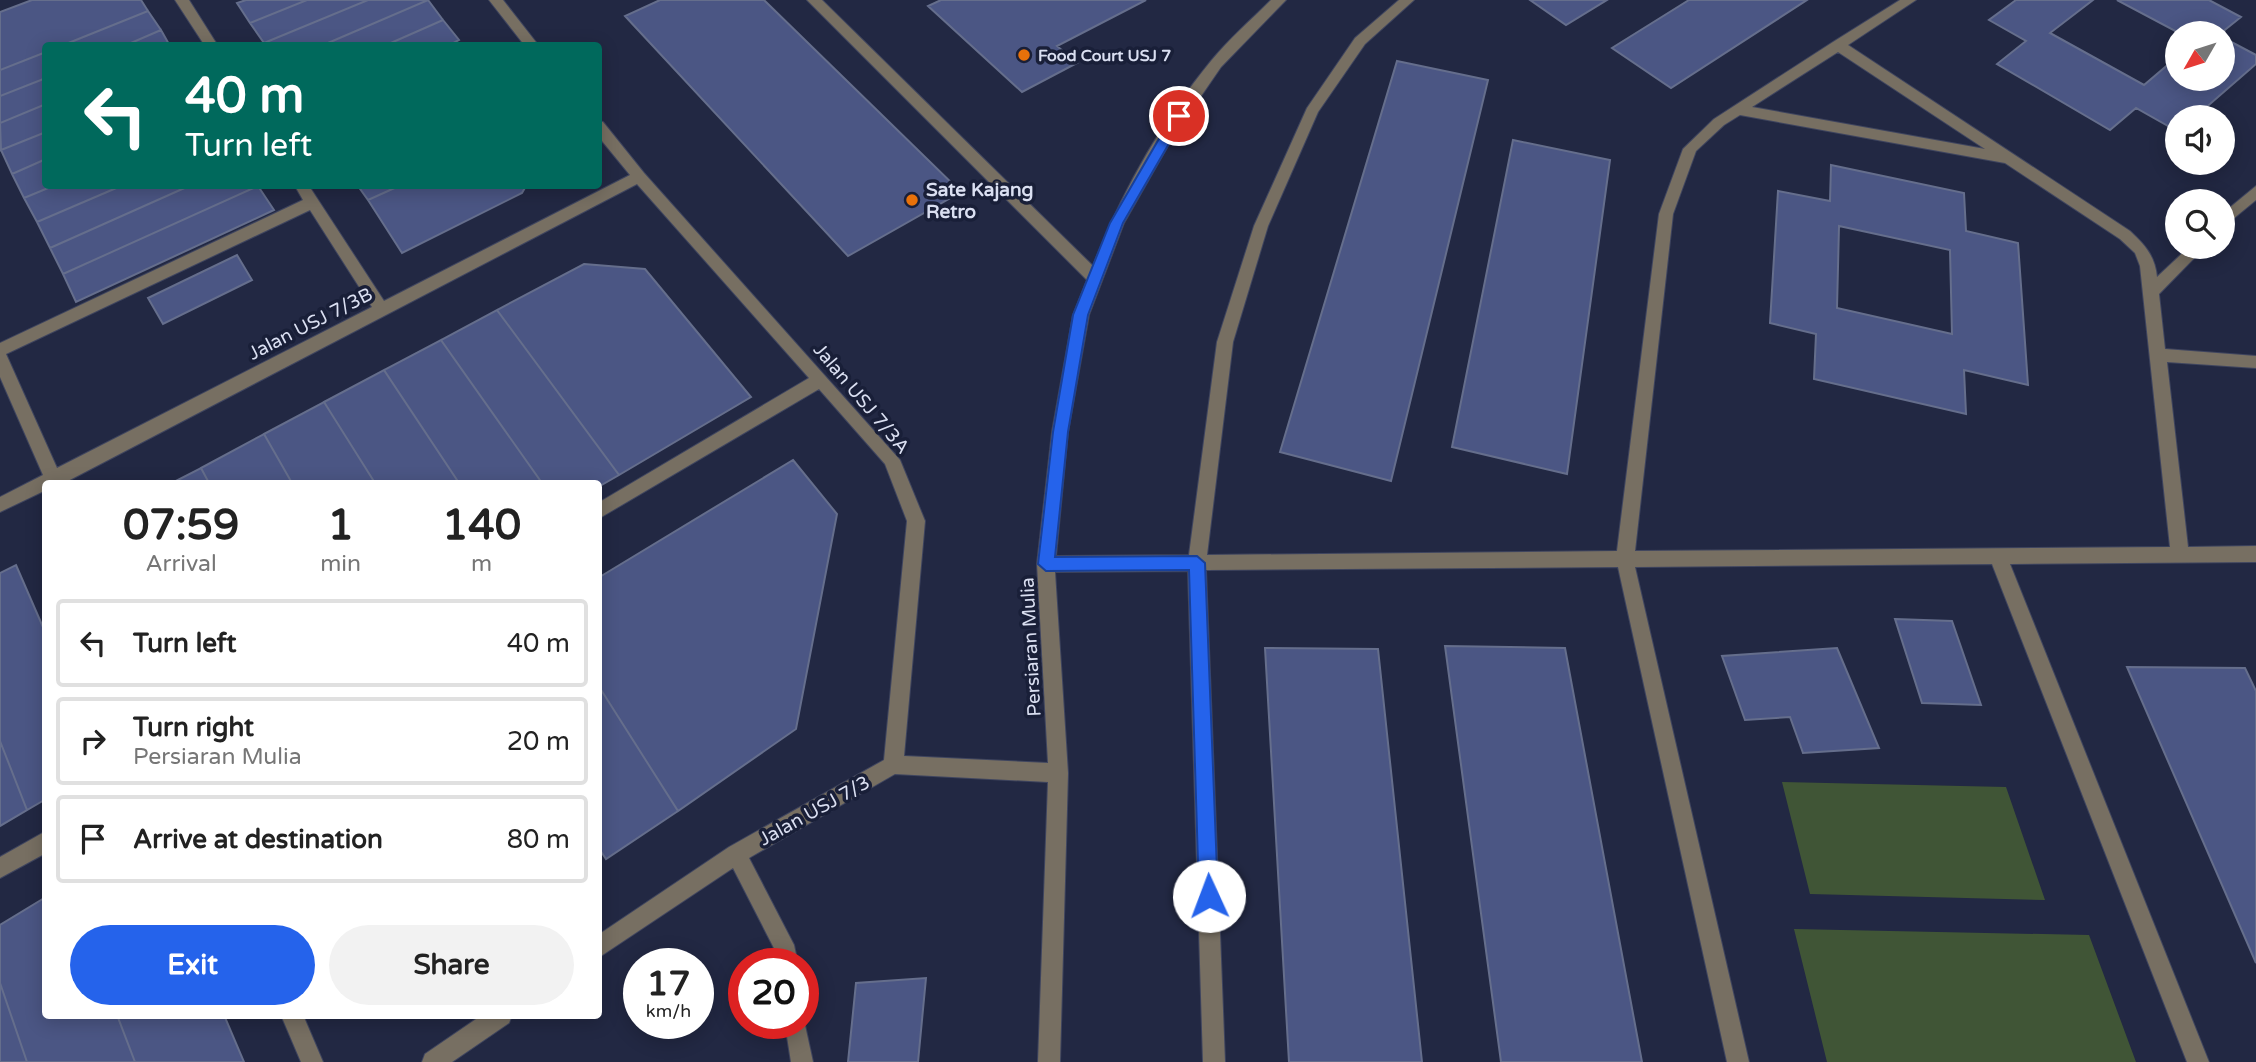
<!DOCTYPE html>
<style>
body{margin:0;font-family:"Varela Round",sans-serif;background:#f2f2f2;color:#222;height:100vh;display:flex;flex-direction:column;font-size:26px;white-space:nowrap}
*{box-sizing:border-box;margin:0}
p{font-size:23px;color:#767676}
.icon{flex:none;width:38px;height:38px;fill:none;stroke:currentColor;stroke-width:2;stroke-linecap:round;stroke-linejoin:round}
.map{position:relative;flex:1;overflow:hidden}
.panel{position:absolute;left:42px;top:480px;width:560px;height:539px;display:flex;flex-direction:column;background:#fff;border-radius:7px;box-shadow:0 4px 18px #0003}
.panel>*{flex:none}
.guide{position:absolute;left:42px;top:42px;width:560px;height:147px;border-radius:7px;box-shadow:0 4px 18px #0003;background:#00695c;color:#fff;overflow:hidden}
.needle{width:46px;rotate:231deg}
.fabs{position:absolute;left:2165px;top:21px;display:grid;gap:14px}
.fabs a{display:grid;place-items:center;width:70px;height:70px;border-radius:50%;background:#fff;box-shadow:0 4px 18px #0003;font-size:35px}
.speed{position:absolute;left:623px;top:948px;display:flex;gap:14px;font-size:35px;font-weight:700;text-align:center}
.speed>*{display:grid;place-content:center;width:91px;height:91px;border-radius:50%;background:#fff;box-shadow:0 4px 18px #0003;line-height:1}
.speed small{font-size:18px;font-weight:400}
.speed .limit{border:10px solid #d22;background:#fff;color:#111}
.pin{position:absolute;display:grid;place-items:center;width:60px;height:60px;color:#fff;margin:-30px;border:4px solid #fff;border-radius:50%;box-shadow:0 2px 7px #0007}
.me{position:absolute;width:77px;margin:-38px;rotate:358deg;stroke-linejoin:round;filter:drop-shadow(0 0 5px #0008)}
.turn{display:flex;align-items:center;gap:24px;height:147px;padding:0 28px;font-size:32px}
.turn .icon{width:91px;height:91px;stroke-width:2.5}
.turn b{display:block;font-size:49px;line-height:60px}
.eta{display:flex;justify-content:space-evenly;align-items:center;height:119px;text-align:center}
.eta b{font-size:42px;font-weight:700;line-height:49px}
.cta{display:flex;gap:14px;margin-top:auto;padding:14px 28px}
.cta a{flex:1;height:80px;border-radius:42px;background:#2563eb;color:#fff;font-size:28px;font-weight:700;line-height:80px;text-align:center}
.cta a+a{background:#f2f2f2;color:#222}
ul{padding:0;list-style:none}
li{display:flex;align-items:center;gap:21px;height:88px;margin:0 14px 10px;padding:0 14px;border:4px solid #e0e0e0;border-radius:7px}
li div{flex:1}
li b{display:block;font-size:26px}
li em{font-style:normal}
.map>svg:first-child{display:block}
.green{fill:#405536}
.building{fill:#4b5684;stroke:#656e8c;stroke-width:2;fill-rule:evenodd}
.lines{fill:none;stroke-linecap:round;stroke-linejoin:round}
.minor-casing{stroke:#3f455f;stroke-width:2}
.minor{fill:#776f62;fill-rule:evenodd}
.route{fill:#2563eb;stroke:#184099;stroke-width:2}
.food-dot{fill:#e8710a;stroke:#191f38;stroke-width:2.5}
.labels{text-anchor:middle;stroke-width:7;stroke-linejoin:round;paint-order:stroke}
.far-poi-label{font-size:16px;font-weight:bold;fill:#dadff1;stroke:#191f38;text-anchor:start}
.poi-label{font-size:19px;font-weight:bold;fill:#dadff1;stroke:#191f38;text-anchor:start}
.street-label{font-size:19px;fill:#dadff1;stroke:#191f38}
</style>
<div class="map">
<svg width="2256" height="1062" viewBox="0 0 2256 1062">
<rect width="100%" height="100%" fill="#222843"/>
<path class="green" d="M 1782,782 L 2006,787 L 2045,900 L 1810,894 Z
M 1794,929 L 2089,935 L 2136,1062 L 1827,1062 Z"/>
<path class="building" d="M 32,0 L 141,0 L 148,11 L 61,46 L 46,46 L 46,52 L 0,70 L 0,12 Z
M 246,0 L 307,0 L 250,23 L 237,3 Z
M 307,0 L 368,0 L 264,43 L 250,23 Z
M 368,0 L 428,0 L 321,46 L 264,43 Z
M 428,0 L 443,20 L 384,46 L 321,46 Z
M 660,0 L 764,0 L 961,192 L 848,256 L 625,16 Z
M 941,0 L 1146,0 L 1057,46 L 1077,63 L 1022,92 L 928,6 Z
M 1530,0 L 1607,0 L 1566,25 Z
M 1689,0 L 1807,0 L 1671,88 L 1612,48 Z
M 2016,0 L 2093,0 L 2050,33 L 2144,85 L 2177,57 L 2177,79 L 2222,79 L 2222,37 L 2256,55 L 2256,64 L 2195,117 L 2177,117 L 2177,131 L 2136,108 L 2110,130 L 1997,64 L 2026,41 L 1989,20 Z
M 2117,0 L 2209,0 L 2241,17 L 2221,33 L 2179,33 Z
M 148,11 L 161,30 L 124,46 L 61,46 Z
M 443,20 L 459,40 L 448,46 L 384,46 Z
M 161,30 L 170,46 L 124,46 Z
M 46,52 L 46,78 L 0,96 L 0,70 Z
M 1397,61 L 1488,80 L 1391,481 L 1280,452 Z
M 46,78 L 46,104 L 0,123 L 0,96 Z
M 46,104 L 46,132 L 1,150 L 0,123 Z
M 46,132 L 46,159 L 12,174 L 1,150 Z
M 1513,140 L 1610,160 L 1567,474 L 1452,447 Z
M 46,159 L 46,186 L 53,186 L 24,198 L 12,174 Z
M 1831,165 L 1964,193 L 1966,231 L 2018,243 L 2028,385 L 1964,370 L 1966,414 L 1814,379 L 1816,334 L 1770,323 L 1778,191 L 1830,201 ZM 1839,226 L 1950,250 L 1952,334 L 1837,308 Z
M 53,186 L 121,186 L 37,222 L 24,198 Z
M 121,186 L 189,186 L 50,248 L 37,222 Z
M 189,186 L 258,186 L 63,274 L 50,248 Z
M 258,186 L 274,210 L 76,302 L 63,274 Z
M 358,186 L 399,186 L 368,200 Z
M 399,186 L 526,186 L 522,193 L 402,253 L 368,200 Z
M 237,255 L 252,280 L 163,324 L 148,298 Z
M 584,264 L 645,269 L 751,397 L 619,475 L 497,310 Z
M 497,310 L 619,475 L 598,487 L 598,483 L 542,483 L 441,340 Z
M 441,340 L 542,483 L 459,483 L 384,370 Z
M 384,370 L 459,483 L 375,483 L 324,402 Z
M 324,402 L 375,483 L 292,483 L 264,434 Z
M 264,434 L 292,483 L 209,483 L 201,468 Z
M 793,460 L 837,514 L 796,729 L 678,811 L 598,685 L 598,578 Z
M 201,468 L 209,483 L 172,483 Z
M 16,565 L 46,634 L 46,799 L 27,810 L 0,741 L 0,573 Z
M 1895,619 L 1952,621 L 1981,705 L 1922,703 Z
M 1445,646 L 1565,648 L 1642,1062 L 1501,1062 Z
M 1265,648 L 1378,649 L 1422,1062 L 1289,1062 Z
M 1837,648 L 1879,748 L 1803,753 L 1790,717 L 1745,720 L 1722,656 Z
M 2127,667 L 2245,668 L 2256,691 L 2256,963 Z
M 598,685 L 678,811 L 606,859 L 598,847 Z
M 0,741 L 27,810 L 0,826 Z
M 46,897 L 46,1015 L 117,1015 L 135,1062 L 27,1062 L 0,983 L 0,925 Z
M 926,978 L 918,1062 L 848,1062 L 856,983 Z
M 0,983 L 27,1062 L 0,1062 Z
M 117,1015 L 224,1015 L 244,1062 L 135,1062 Z"/>
<g class="lines">
<g class="minor-casing">
<path id="minor" d="M 175,0 L 189,0 L 218,46 L 205,46 Z
M 489,0 L 503,0 L 539,46 L 525,46 Z
M 807,0 L 822,0 L 1093,266 C 1121,194 1161,122 1211,61 C 1229,39 1251,20 1271,0 L 1286,0 L 1221,67 L 1173,137 L 1124,223 L 1089,315 L 1068,432 L 1056,556 L 1189,555 L 1217,342 L 1254,226 L 1307,108 L 1355,38 L 1399,0 L 1414,0 L 1365,44 L 1318,112 L 1268,226 L 1233,342 L 1207,555 L 1617,551 L 1659,214 L 1683,149 L 1714,119 L 1833,42 L 1900,0 L 1916,0 L 1848,45 L 2130,231 C 2145,245 2155,256 2157,277 L 2189,247 L 2205,247 L 2159,294 L 2165,349 L 2256,356 L 2256,368 L 2167,362 L 2188,547 L 2256,546 L 2256,562 L 2010,564 L 2209,1062 L 2187,1062 L 1992,564 L 1635,567 L 1749,1062 L 1727,1062 L 1618,567 L 1206,570 L 1225,1062 L 1203,1062 L 1188,571 L 1055,572 L 1068,773 L 1060,1062 L 1038,1062 L 1048,782 L 895,774 L 749,858 L 794,945 L 798,964 L 778,964 L 777,954 L 733,868 L 598,958 L 598,935 L 729,847 L 884,760 L 907,521 L 885,464 L 819,389 L 598,519 L 598,503 L 809,378 L 637,184 L 64,483 L 46,483 L 46,490 L 0,512 L 0,497 L 43,475 L 0,377 L 0,343 L 303,200 L 295,186 L 309,186 L 384,301 L 630,175 L 598,136 L 598,121 L 603,122 L 644,173 L 900,460 L 925,521 L 904,756 L 1048,763 L 1037,564 L 1052,432 L 1073,315 L 1087,280 ZM 1838,52 L 1985,149 L 1752,107 ZM 1740,115 L 2005,163 L 2120,239 L 2135,253 L 2140,266 L 2170,547 L 1635,551 L 1673,214 L 1696,151 L 1724,125 ZM 310,210 L 372,307 L 57,468 L 6,354 Z
M 2256,186 L 2256,200 L 2222,228 L 2222,214 Z
M 46,831 L 46,853 L 0,878 L 0,857 Z
M 281,1015 L 303,1015 L 323,1062 L 301,1062 Z
M 482,1015 L 512,1015 L 509,1023 L 452,1062 L 422,1062 L 425,1054 Z
M 803,1016 L 813,1062 L 791,1062 L 785,1024 L 803,1024 Z"/>
</g>
<use href="#minor" class="minor"/>
</g>
<path class="route" d="M 1179,112 L 1185,116 L 1123,223 L 1088,315 L 1068,432 L 1055,557 L 1197,556 L 1205,563 L 1218,896 L 1215,902 L 1209,905 L 1202,902 L 1199,896 L 1189,570 L 1046,571 L 1038,564 L 1053,432 L 1073,315 L 1110,223 L 1174,113 Z"/>
<g class="food-dot">
<circle cx="1024" cy="55" r="7"/>
<circle cx="912" cy="200" r="7"/>
</g>
<g class="labels">
<g class="far-poi-label">
<text x="1038" y="61">Food Court USJ 7</text>
</g>
<g class="poi-label">
<text x="926" y="196">Sate Kajang<tspan x="926" dy="22">Retro</tspan></text>
</g>
<g class="street-label">
<text transform="translate(310 323) rotate(-27)" y="7">Jalan USJ 7/3B</text>
<text transform="translate(862 398) rotate(50)" y="7">Jalan USJ 7/3A</text>
<text transform="translate(1030 647) rotate(-93)" y="7">Persiaran Mulia</text>
<text transform="translate(814 810) rotate(-29)" y="7">Jalan USJ 7/3</text>
</g>
</g>
</svg>
<div class="fabs">
<a><svg class="needle" viewBox="-14 -14 28 28"><path d="M0-13l5 13h-10z" fill="#e53935"/><path d="M0 13l5-13h-10z" fill="#767676"/></svg></a>
<a><svg class="icon" aria-label="sound" viewBox="0 0 24 24"><path d="M4 9h4l5-4v14l-5-4H4zM17 9q2 3 0 6"/></svg></a>
<a><svg class="icon" aria-label="search" viewBox="0 0 24 24"><circle cx="10" cy="10" r="6"/><path d="M15 15l6 6"/></svg></a>
</div>
<div class="speed"><div>17<small>km/h</small></div><div class="limit">20</div></div>
<div class="pin" style="left:1179px;top:116px;background:#d93025"><svg class="icon" aria-label="arrive" viewBox="0 0 24 24"><path d="M6 21V4h12l-3 4 3 4H6"/></svg></div>
<svg class="me" style="left:1209px;top:896px" viewBox="-20 -20 40 40"><circle r="19" fill="#fff"/><path d="M0-13L10 11 0 6-10 11z" fill="#2563eb"/></svg>
<div class="guide">
<div class="turn"><svg class="icon" aria-label="left" viewBox="0 0 24 24"><path d="M17 20v-9H6M10 6l-5 5 5 5"/></svg><div><b>40 m</b>Turn left</div></div>
</div>
<section class="panel">
<div class="eta">
<div><b>07:59</b><p>Arrival</p></div>
<div><b>1</b><p>min</p></div>
<div><b>140</b><p>m</p></div>
</div>
<ul>
<li><svg class="icon" aria-label="left" viewBox="0 0 24 24"><path d="M17 20v-9H6M10 6l-5 5 5 5"/></svg><div><b>Turn left</b></div><em>40 m</em></li>
<li><svg class="icon" aria-label="right" viewBox="0 0 24 24"><path d="M7 20v-9h11M14 6l5 5-5 5"/></svg><div><b>Turn right</b><p>Persiaran Mulia</p></div><em>20 m</em></li>
<li><svg class="icon" aria-label="arrive" viewBox="0 0 24 24"><path d="M6 21V4h12l-3 4 3 4H6"/></svg><div><b>Arrive at destination</b></div><em>80 m</em></li>
</ul>
<div class="cta"><a>Exit</a><a>Share</a></div>
</section>
</div>
